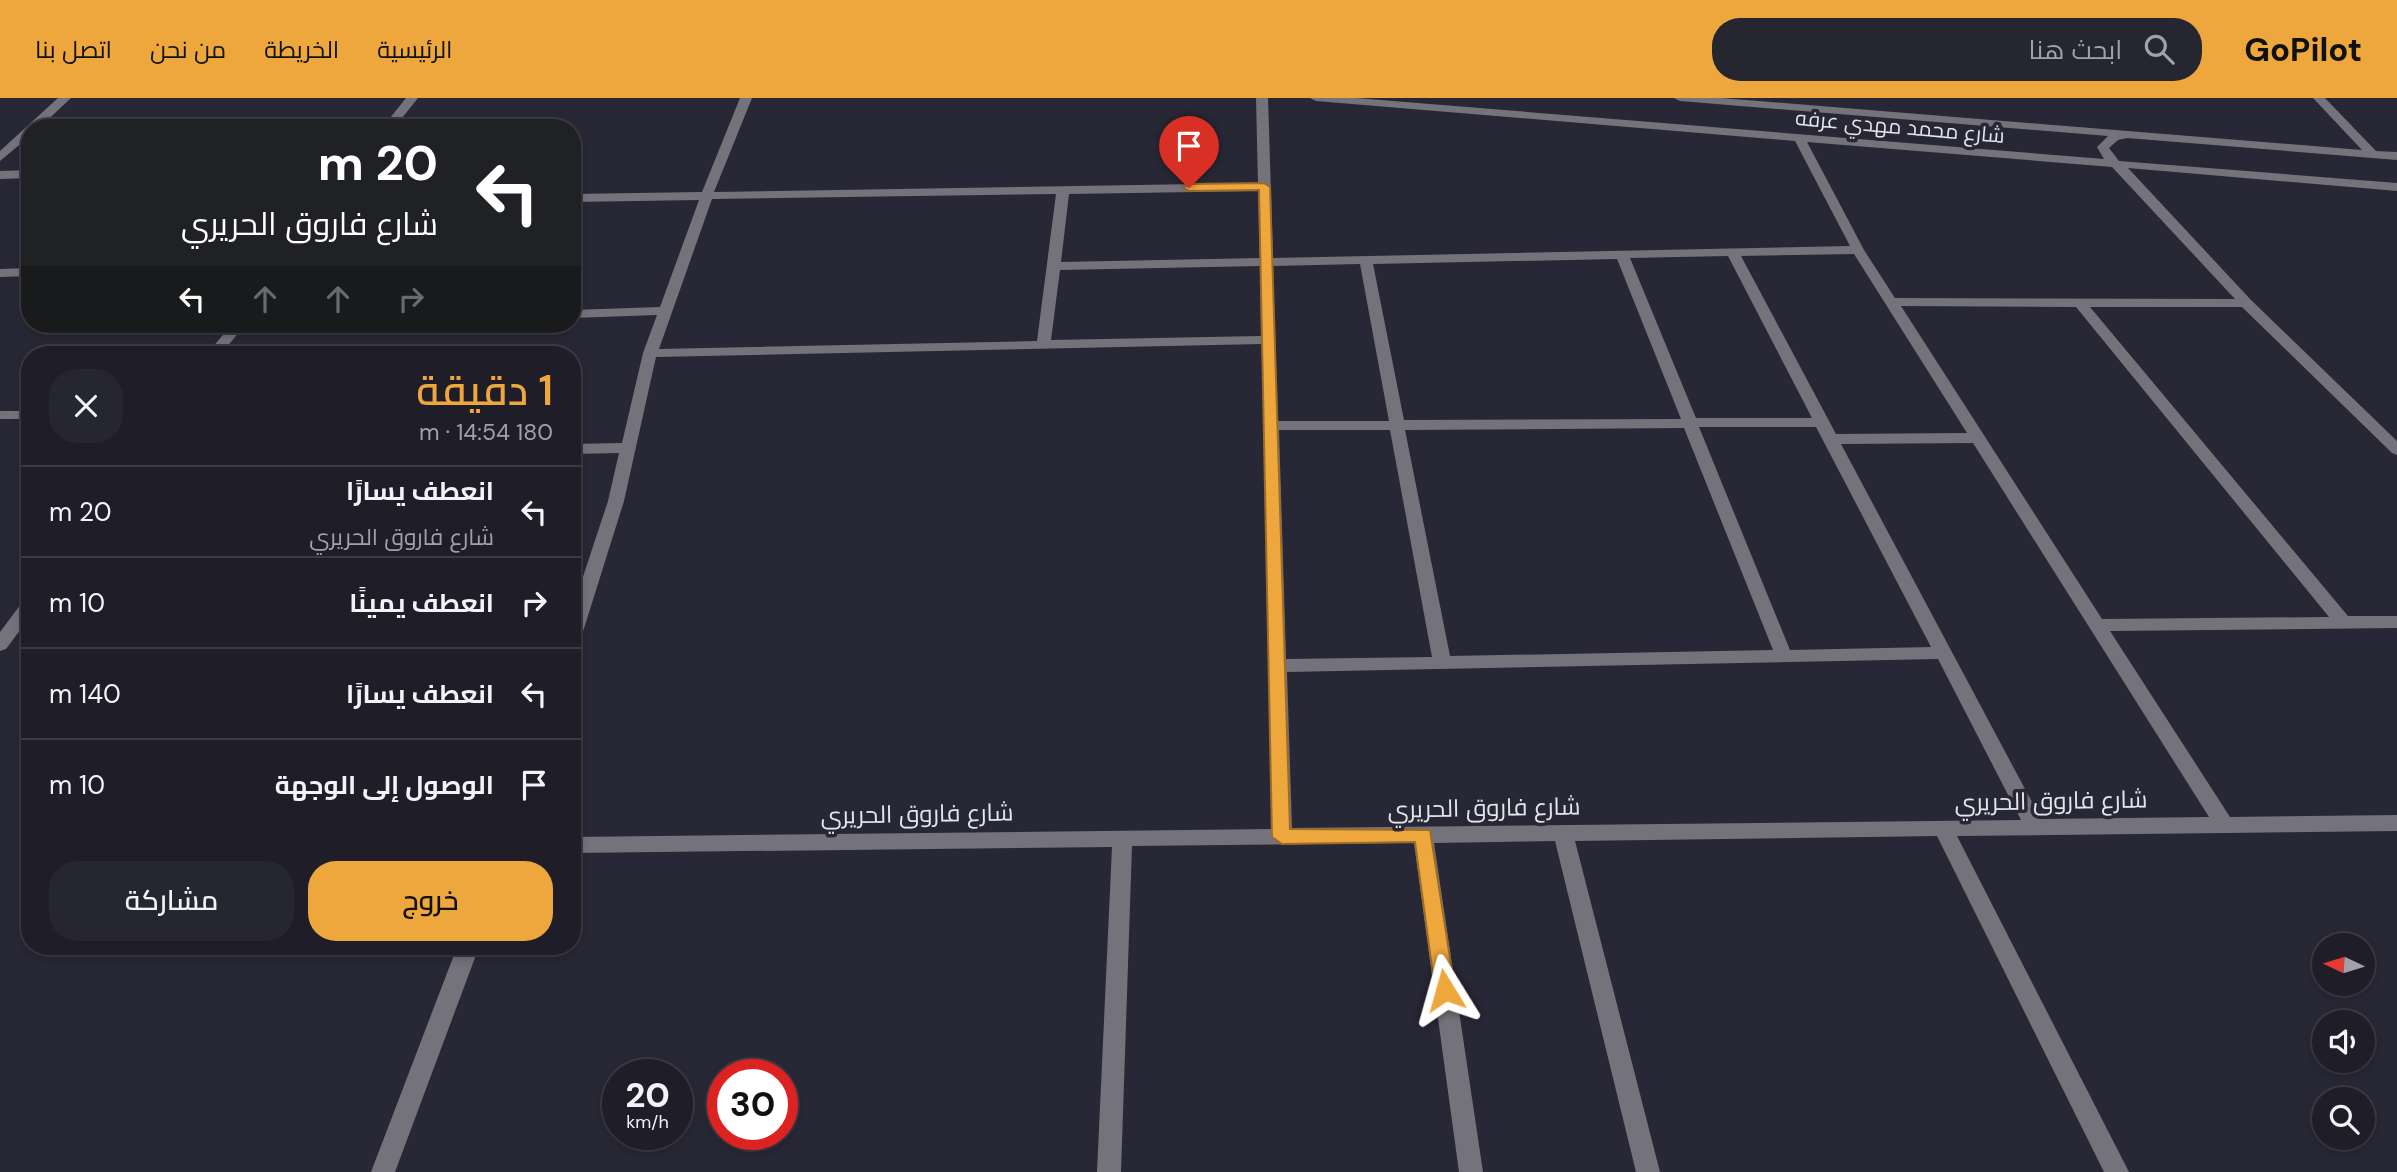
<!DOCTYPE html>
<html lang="ar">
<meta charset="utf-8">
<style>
body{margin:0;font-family:"DM Sans",Cairo,sans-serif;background:#262630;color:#f1f3f6;direction:rtl;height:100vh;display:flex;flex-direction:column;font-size:26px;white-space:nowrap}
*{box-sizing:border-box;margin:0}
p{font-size:23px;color:#a1a2a8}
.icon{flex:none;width:38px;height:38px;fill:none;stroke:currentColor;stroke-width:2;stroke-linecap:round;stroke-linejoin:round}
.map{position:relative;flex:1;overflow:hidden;direction:ltr}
.details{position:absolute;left:21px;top:248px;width:560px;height:609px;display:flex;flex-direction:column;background:#1e1d28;border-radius:28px;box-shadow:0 4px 10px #0003,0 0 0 2px #3c3b45;direction:rtl}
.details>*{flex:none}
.top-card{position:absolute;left:21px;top:21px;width:560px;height:214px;border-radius:28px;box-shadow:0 4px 10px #0003,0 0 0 2px #3c3b45;direction:rtl;background:#202124;color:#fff;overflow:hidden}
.needle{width:46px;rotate:274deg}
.fabs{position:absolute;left:2312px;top:835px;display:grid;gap:14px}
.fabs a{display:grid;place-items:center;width:63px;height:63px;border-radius:50%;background:#1e1d28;box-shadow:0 4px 10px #0003,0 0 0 2px #3c3b45;font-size:35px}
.speed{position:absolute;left:602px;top:961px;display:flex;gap:14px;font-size:35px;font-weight:700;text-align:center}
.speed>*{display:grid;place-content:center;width:91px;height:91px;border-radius:50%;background:#1e1d28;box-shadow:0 4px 10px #0003,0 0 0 2px #3c3b45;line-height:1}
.speed small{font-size:18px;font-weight:400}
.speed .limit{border:10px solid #d22;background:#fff;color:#111}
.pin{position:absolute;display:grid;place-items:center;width:60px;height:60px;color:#fff;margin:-72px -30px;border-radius:50% 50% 50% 0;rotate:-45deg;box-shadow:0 0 7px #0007}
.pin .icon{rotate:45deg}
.me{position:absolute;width:77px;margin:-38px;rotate:352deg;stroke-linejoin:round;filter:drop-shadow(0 0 5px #0008)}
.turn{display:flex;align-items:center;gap:24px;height:147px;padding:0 28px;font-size:32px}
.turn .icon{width:91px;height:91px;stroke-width:2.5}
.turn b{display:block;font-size:49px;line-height:60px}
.lanes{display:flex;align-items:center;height:66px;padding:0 28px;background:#0003;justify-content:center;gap:35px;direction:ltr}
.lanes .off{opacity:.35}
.round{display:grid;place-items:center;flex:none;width:74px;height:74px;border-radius:28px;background:#262630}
.head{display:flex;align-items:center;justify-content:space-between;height:119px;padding:0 28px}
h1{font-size:42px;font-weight:600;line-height:52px;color:#eea73d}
.action{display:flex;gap:14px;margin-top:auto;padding:14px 28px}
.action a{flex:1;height:80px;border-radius:28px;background:#eea73d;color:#111;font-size:28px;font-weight:600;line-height:80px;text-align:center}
.action a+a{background:#262630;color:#f1f3f6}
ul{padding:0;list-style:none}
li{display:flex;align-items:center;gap:21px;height:91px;padding:0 28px;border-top:2px solid #3c3b45}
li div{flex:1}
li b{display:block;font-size:26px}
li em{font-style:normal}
header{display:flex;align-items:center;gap:42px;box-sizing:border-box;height:98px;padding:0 35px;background:#eea73d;color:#111}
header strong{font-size:33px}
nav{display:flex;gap:38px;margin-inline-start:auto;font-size:24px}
.search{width:490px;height:63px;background:#262630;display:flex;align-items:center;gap:18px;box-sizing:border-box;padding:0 24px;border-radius:28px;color:#a1a2a8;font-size:26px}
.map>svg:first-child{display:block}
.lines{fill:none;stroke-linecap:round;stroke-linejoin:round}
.minor{fill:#74737b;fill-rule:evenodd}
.route{fill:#eea73d;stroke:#9b6d28;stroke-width:2}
.labels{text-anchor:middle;stroke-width:7;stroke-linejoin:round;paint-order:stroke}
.far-street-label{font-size:21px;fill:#e5e5ee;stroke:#282735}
.street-label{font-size:24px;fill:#e5e5ee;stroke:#282735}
</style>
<header>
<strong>GoPilot</strong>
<div class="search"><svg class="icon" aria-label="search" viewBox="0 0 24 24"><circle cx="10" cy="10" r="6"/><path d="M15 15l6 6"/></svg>ابحث هنا</div>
<nav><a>الرئيسية</a><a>الخريطة</a><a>من نحن</a><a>اتصل بنا</a></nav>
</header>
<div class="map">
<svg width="2397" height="1074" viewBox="0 0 2397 1074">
<rect width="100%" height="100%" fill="#282735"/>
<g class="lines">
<path class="minor" d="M 58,0 L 71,0 L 39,30 L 30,30 L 30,38 L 0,63 L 0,53 Z
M 406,0 L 418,0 L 394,30 L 382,30 Z
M 740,0 L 752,0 L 714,94 L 1258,85 L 1256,0 L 1268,0 L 1273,160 L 1850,148 L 1795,43 L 1316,3 L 1310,0 L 1356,0 L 2104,61 L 2097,49 L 2108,38 L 1680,3 L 1674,0 L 1721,0 L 2362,52 L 2313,0 L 2325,0 L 2376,53 L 2397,54 L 2397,62 L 2127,40 L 2118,42 L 2109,50 L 2119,63 L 2397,85 L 2397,93 L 2128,70 L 2251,202 L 2397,343 L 2397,357 L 2392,355 L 2242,209 L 2090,209 L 2348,518 L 2397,518 L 2397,530 L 2110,533 L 2230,719 L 2397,717 L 2397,733 L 1957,738 L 2129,1074 L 2104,1074 L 1937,738 L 1575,743 L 1660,1074 L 1636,1074 L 1555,743 L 1434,745 L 1483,1074 L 1459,1074 L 1414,745 L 1132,748 L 1121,1074 L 1097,1074 L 1112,749 L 572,755 L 572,739 L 1272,731 L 1262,246 L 656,259 L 624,403 L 581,540 L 572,546 L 572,512 L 608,403 L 619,355 L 572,356 L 572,346 L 622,345 L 643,255 L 657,217 L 572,220 L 572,212 L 660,209 L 699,102 L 572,104 L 572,96 L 702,94 ZM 1807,44 L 2112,69 L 2235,201 L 1895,200 L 1864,152 ZM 1258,93 L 1260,160 L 1061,164 L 1069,96 ZM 1056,96 L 1037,243 L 659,251 L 712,101 ZM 1854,156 L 1967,335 L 1836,336 L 1741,158 ZM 1728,158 L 1812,320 L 1696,320 L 1630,160 ZM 1617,161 L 1681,321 L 1404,322 L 1373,166 ZM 1360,166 L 1389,323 L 1278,323 L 1273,168 ZM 1260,168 L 1261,238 L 1051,242 L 1060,172 ZM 1901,208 L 2076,209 L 2329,519 L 2102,521 ZM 1699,329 L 1816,329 L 1931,549 L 1790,552 ZM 1684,330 L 1773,552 L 1450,558 L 1405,332 ZM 1279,332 L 1390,332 L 1432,559 L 1286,561 ZM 1973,345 L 2209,719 L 2041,721 L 1841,346 ZM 1938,561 L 2021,722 L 1292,730 L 1287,574 Z
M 30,72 L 30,80 L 0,81 L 0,73 Z
M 30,170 L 30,178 L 0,179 L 0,171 Z
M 232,226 L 246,226 L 220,257 L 206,257 Z
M 0,313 L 30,313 L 30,321 L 0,321 Z
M 30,500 L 30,519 L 6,551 L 0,553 L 0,534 L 24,502 Z
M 457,849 L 479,849 L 395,1074 L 371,1074 Z"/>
</g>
<path class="route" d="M 1264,85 L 1270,89 L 1290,731 L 1430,732 L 1455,892 L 1452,899 L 1445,901 L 1438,899 L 1435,892 L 1415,744 L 1282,746 L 1272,739 L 1259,92 L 1189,93 L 1183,90 L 1189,86 Z"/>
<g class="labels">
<g class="far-street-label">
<text transform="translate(1900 29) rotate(5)" y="7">شارع محمد مهدي عرفه</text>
</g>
<g class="street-label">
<text transform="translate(2051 703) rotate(-1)" y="8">شارع فاروق الحريري</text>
<text transform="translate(1484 710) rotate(-1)" y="8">شارع فاروق الحريري</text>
<text transform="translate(917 716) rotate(-1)" y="8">شارع فاروق الحريري</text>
</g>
</g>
</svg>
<div class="fabs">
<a><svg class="needle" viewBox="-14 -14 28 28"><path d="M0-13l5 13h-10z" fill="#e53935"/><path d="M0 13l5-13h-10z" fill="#a1a2a8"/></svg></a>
<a><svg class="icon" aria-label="sound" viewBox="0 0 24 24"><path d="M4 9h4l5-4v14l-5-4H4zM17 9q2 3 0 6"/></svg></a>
<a><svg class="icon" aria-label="search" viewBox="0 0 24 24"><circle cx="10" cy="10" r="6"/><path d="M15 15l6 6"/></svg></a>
</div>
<div class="speed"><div>20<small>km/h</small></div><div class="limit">30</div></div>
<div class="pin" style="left:1189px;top:90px;background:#d93025"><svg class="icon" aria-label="arrive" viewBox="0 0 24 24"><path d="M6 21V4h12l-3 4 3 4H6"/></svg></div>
<svg class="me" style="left:1445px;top:892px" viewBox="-20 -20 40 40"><path d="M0-17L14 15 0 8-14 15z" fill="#eea73d" stroke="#fff" stroke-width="4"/></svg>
<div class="top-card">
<div class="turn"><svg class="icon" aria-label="left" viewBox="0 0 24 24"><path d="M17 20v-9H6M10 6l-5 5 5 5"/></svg><div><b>20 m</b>شارع فاروق الحريري</div></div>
<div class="lanes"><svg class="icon" aria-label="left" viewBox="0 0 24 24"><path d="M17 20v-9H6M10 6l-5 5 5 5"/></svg><svg class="icon off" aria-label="ahead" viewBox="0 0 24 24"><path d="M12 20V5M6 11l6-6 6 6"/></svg><svg class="icon off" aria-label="ahead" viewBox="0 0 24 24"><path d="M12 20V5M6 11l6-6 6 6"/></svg><svg class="icon off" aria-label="right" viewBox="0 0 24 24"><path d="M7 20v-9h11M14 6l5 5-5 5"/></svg></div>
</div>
<section class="details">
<div class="head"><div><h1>1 دقيقة</h1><p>180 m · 14:54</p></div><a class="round"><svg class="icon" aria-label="close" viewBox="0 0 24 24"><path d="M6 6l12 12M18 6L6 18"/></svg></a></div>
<ul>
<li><svg class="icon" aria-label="left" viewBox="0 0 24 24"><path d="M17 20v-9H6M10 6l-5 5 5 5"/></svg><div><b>انعطف يسارًا</b><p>شارع فاروق الحريري</p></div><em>20 m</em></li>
<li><svg class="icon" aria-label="right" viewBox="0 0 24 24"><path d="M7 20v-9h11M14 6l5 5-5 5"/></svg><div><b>انعطف يمينًا</b></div><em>10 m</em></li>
<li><svg class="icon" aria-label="left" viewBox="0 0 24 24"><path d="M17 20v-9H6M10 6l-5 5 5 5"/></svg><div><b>انعطف يسارًا</b></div><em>140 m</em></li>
<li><svg class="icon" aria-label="arrive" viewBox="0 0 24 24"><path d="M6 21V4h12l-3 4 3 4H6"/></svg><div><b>الوصول إلى الوجهة</b></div><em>10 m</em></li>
</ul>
<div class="action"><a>خروج</a><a>مشاركة</a></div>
</section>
</div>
